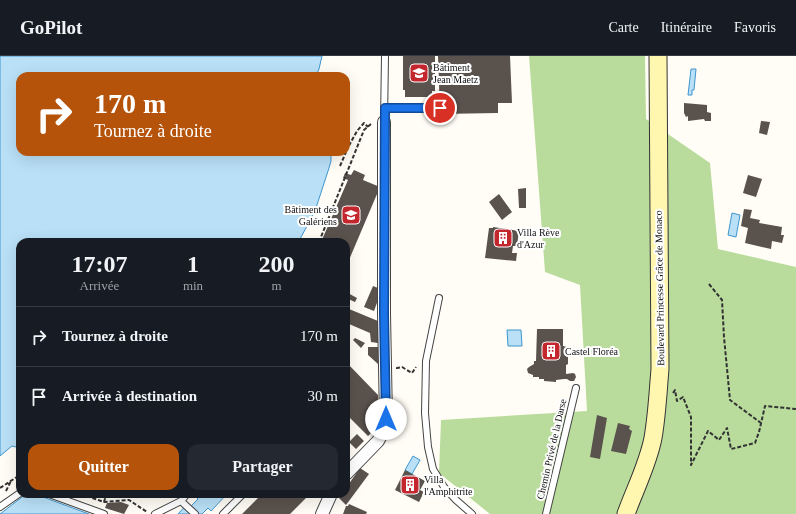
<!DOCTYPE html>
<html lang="fr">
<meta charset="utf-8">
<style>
body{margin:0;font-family:"Times New Roman",serif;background:#242831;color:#f1f3f6;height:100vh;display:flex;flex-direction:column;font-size:15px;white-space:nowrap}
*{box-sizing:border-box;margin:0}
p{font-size:13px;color:#9ea1a6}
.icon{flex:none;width:22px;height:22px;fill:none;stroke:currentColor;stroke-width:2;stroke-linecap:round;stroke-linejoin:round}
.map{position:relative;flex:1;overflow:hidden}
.panel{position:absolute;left:16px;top:182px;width:334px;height:260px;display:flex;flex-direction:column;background:#171b24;border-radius:12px;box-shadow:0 4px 16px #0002}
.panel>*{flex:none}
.hud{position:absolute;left:16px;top:16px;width:334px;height:84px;border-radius:12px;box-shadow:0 4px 16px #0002;background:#b45309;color:#fff;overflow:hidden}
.pin{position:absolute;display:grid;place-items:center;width:34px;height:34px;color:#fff;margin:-17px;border:2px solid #fff;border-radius:50%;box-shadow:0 1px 4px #0007}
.me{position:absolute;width:44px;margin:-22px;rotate:0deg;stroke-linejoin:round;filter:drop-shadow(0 0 3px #0008)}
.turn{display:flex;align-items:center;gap:14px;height:84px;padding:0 12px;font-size:18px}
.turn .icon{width:52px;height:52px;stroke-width:2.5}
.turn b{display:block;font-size:28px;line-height:34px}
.eta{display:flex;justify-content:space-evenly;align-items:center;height:68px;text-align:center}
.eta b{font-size:24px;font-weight:600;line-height:28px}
.action{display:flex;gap:8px;margin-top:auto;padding:8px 12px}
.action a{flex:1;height:46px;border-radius:12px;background:#b45309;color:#fff;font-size:16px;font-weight:600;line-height:46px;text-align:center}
.action a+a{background:#242831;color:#f1f3f6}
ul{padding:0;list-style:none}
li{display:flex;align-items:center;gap:12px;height:60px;padding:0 12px;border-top:1px solid #363941}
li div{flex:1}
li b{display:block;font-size:15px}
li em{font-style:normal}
header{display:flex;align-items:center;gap:24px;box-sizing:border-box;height:56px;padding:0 20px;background:#171b24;border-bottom:1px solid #363941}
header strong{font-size:19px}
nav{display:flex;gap:22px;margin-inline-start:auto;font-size:14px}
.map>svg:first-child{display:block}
.forest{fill:#b9dc9c}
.water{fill:#b9e0f7;stroke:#3f96cf}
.building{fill:#5a524d}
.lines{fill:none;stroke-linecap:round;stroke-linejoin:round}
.service-casing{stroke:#444;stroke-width:8}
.minor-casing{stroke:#444;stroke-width:14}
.secondary-casing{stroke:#333;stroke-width:19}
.path{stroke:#333;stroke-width:2;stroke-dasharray:4 2;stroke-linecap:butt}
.service{stroke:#fff;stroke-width:6}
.minor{stroke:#fff;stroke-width:12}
.secondary{stroke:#fff6b0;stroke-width:17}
.route-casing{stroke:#114b97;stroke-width:10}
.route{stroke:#1a73e8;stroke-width:7}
.labels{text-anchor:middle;stroke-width:4;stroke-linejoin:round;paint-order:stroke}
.poi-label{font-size:10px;fill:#111;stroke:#fff;text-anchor:start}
.street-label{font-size:10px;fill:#111;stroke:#fff}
</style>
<header>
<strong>GoPilot</strong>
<nav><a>Carte</a><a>Itinéraire</a><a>Favoris</a></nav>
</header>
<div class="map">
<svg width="796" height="458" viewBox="0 0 796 458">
<rect width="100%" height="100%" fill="#fffdf5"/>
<path class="forest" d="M 529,0 L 645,0 L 646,63 L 710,107 L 718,193 L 796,211 L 796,458 L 490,458 L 439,417 L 441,364 L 587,355 L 580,229 L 545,216 Z"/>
<path class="water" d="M 0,0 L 322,0 L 319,13 L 316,20 L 20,20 L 20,96 L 331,96 L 331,105 L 329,112 L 315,155 L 299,185 L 20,186 L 20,392 L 12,390 L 0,400 Z
M 691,13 L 696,13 L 694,34 L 692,34 L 692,39 L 688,39 Z
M 732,157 L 740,159 L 736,181 L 728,179 Z
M 507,274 L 521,274 L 522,290 L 508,290 Z
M 413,400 L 420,404 L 412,418 L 405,414 Z
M 26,438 L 35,438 L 89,458 L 0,458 Z
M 198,438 L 227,438 L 211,455 L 208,452 L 202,458 L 178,458 L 188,447 L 191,450 L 198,443 L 196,440 Z"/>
<path class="building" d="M 403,0 L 435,0 L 435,35 L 432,35 L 432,41 L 405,41 L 405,34 L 403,34 Z
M 438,0 L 510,0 L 512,47 L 498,47 L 498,57 L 440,58 Z
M 684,47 L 707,49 L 707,56 L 711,57 L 711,65 L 705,65 L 704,63 L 688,65 L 688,60 L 686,61 L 684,57 Z
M 761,65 L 770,66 L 767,79 L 759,77 Z
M 354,114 L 365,119 L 363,124 L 380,131 L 346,211 L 346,186 L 321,186 L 348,124 L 343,122 L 345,117 L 351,119 Z
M 748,119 L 762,123 L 756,141 L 743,137 Z
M 526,132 L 526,152 L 519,152 L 518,133 Z
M 499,138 L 512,156 L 502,164 L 489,146 Z
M 744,153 L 752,154 L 750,162 L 760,164 L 759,167 L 782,171 L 781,179 L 784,179 L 782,187 L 772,185 L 771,193 L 745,187 L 748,172 L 741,170 Z
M 493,171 L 519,175 L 517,190 L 513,190 L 512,197 L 517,197 L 516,205 L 485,202 L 489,172 L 493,172 Z
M 373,230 L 378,232 L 378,244 L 374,255 L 364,251 Z
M 346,236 L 357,242 L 355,246 L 346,242 Z
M 349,253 L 378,265 L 378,287 L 371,286 L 370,277 L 349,268 L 346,275 L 346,256 L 348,256 Z
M 537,273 L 563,273 L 563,290 L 567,291 L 567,300 L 568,300 L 568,308 L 566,309 L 566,318 L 573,317 L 575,318 L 576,321 L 574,325 L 570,325 L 567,323 L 564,323 L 556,324 L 556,326 L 544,325 L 544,323 L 539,323 L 539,321 L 533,321 L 533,319 L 528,317 L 527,313 L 529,311 L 534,308 L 534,305 L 536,305 Z
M 355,282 L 365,287 L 361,292 L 353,284 Z
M 368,291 L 378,291 L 378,308 L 368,299 Z
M 346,306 L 378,339 L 378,370 L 368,380 L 346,358 Z
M 597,359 L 607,362 L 600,403 L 590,401 Z
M 618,367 L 630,370 L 629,373 L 632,375 L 626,398 L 611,395 Z
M 357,378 L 364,385 L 356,393 L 349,386 Z
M 360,412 L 369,418 L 346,449 L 339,442 L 342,438 L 346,438 L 346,432 Z
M 405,414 L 425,425 L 420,434 L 424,436 L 419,446 L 395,434 Z
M 262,438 L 310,438 L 290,458 L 242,458 Z
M 121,446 L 129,449 L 124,458 L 105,452 L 107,447 Z
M 349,448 L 367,456 L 366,458 L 343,458 L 346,450 L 348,450 Z"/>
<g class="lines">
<g class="service-casing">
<path id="service" d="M 385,53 L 440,52
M 384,66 L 385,0
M 439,242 L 426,305 L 425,357 L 428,391 L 433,413 L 444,431 L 456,444 L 472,458
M 49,438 L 104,458
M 181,445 L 195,458
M 0,451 L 20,437
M 155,458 L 181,445 L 187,438
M 223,458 L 243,438
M 546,458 L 576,332"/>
</g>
<g class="minor-casing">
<path id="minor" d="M 346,418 L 378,385 L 384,374 L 386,363 L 384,258 L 384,66
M 322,458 L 331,438"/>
</g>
<g class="secondary-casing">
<path id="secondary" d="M 626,458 C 635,433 648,408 653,382 C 657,359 658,336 660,313 L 658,0"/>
</g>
<path class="path" d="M 346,95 L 357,75 L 364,67 L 368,71
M 340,110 L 346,96
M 319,186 L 364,74 L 371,68
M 709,228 L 722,244 L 724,281 L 730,344 L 761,367
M 397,313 L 397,312 L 402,311 L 412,317 L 416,311
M 673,337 L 675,334 L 677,345 L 683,341 L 691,361 L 691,409 L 708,375 L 719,384 L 727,372 L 731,393 L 755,387 L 759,376 L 765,350 L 796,353
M 0,432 L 20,419
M 6,435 L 11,425
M 81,438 L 104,446 L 129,444 L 147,456
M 104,446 L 106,439 L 116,438"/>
<use href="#service" class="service"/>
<use href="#minor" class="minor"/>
<use href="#secondary" class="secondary"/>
</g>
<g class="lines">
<g class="route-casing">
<path id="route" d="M 386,363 L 384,258 L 385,52 L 440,52"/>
</g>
<use href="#route" class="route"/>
</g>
<defs>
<g id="university-square" transform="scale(1)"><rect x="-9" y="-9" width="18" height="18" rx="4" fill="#c4262e" stroke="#fff"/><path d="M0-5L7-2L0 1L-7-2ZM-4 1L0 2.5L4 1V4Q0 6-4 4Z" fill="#fff"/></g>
<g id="building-square" transform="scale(1)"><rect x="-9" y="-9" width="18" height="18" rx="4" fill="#c4262e" stroke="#fff"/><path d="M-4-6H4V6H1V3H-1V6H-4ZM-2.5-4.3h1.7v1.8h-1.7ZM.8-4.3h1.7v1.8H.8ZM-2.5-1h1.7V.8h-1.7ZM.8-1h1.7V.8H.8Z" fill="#fff"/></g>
</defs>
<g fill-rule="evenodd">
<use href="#university-square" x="419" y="17"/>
<use href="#university-square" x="351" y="159"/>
<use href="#building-square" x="503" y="182"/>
<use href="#building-square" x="551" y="295"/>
<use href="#building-square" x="410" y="429"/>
</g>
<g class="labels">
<g class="poi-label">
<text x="433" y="15">Bâtiment<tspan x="433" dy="12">Jean Maetz</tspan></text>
<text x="337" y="157" text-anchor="end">Bâtiment des<tspan x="337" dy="12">Galériens</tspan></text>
<text x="517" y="180">Villa Rève<tspan x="517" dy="12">d'Azur</tspan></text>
<text x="565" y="299">Castel Floréa</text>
<text x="424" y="427">Villa<tspan x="424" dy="12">l'Amphitrite</tspan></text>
</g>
<g class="street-label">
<text transform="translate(659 232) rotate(-91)" y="4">Boulevard Princesse Grâce de Monaco</text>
<text transform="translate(551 393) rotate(-77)" y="4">Chemin Privé de la Darse</text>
</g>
</g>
</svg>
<div class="pin" style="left:440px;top:52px;background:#d93025"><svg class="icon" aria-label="arrive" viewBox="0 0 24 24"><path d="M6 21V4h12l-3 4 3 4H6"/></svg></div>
<svg class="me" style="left:386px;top:363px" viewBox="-20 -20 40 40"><circle r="19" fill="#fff"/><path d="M0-13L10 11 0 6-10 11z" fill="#1a73e8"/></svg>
<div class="hud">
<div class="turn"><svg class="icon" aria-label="right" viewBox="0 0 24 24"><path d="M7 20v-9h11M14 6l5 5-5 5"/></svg><div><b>170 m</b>Tournez à droite</div></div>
</div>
<section class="panel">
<div class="eta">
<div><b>17:07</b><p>Arrivée</p></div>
<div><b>1</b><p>min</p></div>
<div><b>200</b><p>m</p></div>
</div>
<ul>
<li><svg class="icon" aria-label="right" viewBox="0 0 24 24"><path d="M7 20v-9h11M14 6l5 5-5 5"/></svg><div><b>Tournez à droite</b></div><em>170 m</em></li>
<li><svg class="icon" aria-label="arrive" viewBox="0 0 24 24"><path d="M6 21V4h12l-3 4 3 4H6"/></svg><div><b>Arrivée à destination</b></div><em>30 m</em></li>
</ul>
<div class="action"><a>Quitter</a><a>Partager</a></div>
</section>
</div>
